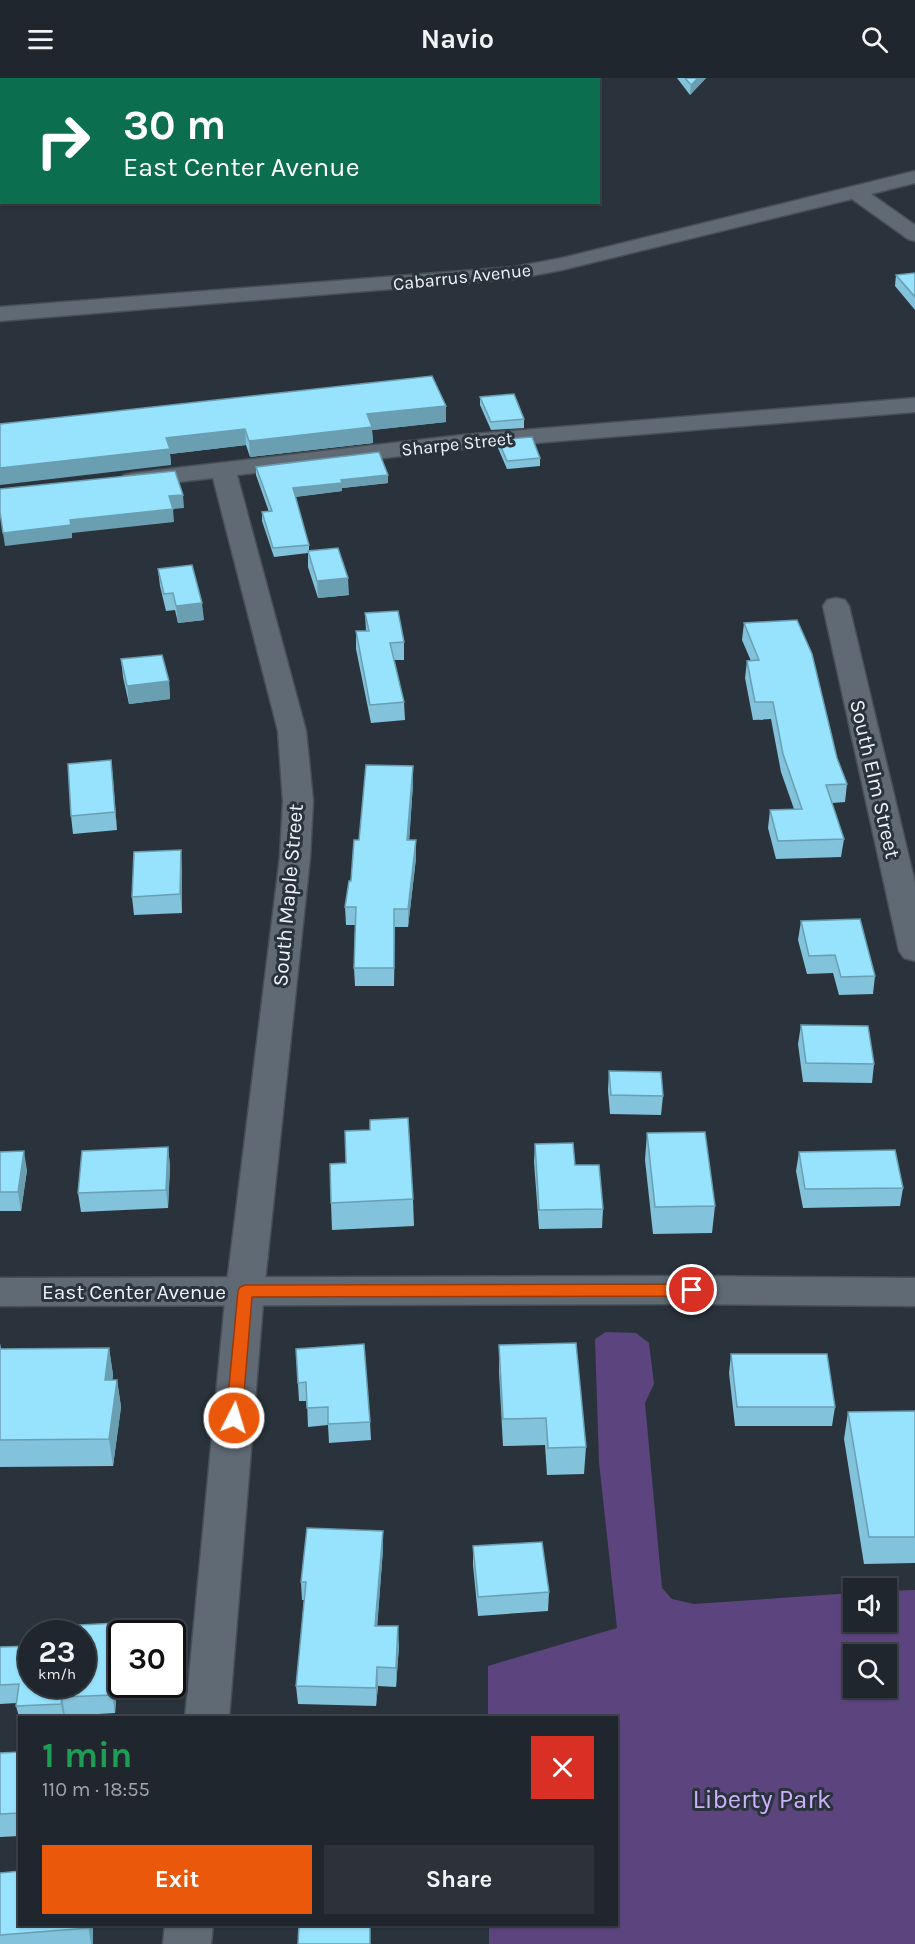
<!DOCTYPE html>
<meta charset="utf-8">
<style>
body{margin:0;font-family:Karla,sans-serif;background:#2d3239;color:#f1f3f6;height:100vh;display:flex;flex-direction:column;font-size:22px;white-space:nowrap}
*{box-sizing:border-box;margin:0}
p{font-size:20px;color:#a2a5aa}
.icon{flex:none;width:33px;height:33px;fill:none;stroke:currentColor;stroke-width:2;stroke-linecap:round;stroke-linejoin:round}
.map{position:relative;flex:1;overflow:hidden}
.drawer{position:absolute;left:18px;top:1638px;width:600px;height:210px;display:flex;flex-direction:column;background:#20262d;border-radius:0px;box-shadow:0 2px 4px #0004,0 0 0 2px #3d4349}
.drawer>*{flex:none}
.guide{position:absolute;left:0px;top:0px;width:600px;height:126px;box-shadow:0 2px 4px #0004,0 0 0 2px #3d4349;background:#0b6e4f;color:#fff;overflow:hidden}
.tools{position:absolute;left:843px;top:1500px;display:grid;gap:12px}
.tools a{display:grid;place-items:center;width:54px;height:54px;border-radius:0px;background:#20262d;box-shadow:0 2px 4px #0004,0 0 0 2px #3d4349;font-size:30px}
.speed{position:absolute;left:18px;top:1542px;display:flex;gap:12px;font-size:30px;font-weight:700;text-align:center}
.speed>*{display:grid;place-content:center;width:78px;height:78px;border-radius:50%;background:#20262d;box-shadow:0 2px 4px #0004,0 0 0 2px #3d4349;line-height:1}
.speed small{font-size:15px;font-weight:400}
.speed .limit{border:3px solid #111;border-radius:9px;background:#fff;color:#111}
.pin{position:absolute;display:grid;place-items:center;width:51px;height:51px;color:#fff;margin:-26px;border:3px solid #fff;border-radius:50%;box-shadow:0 2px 6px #0007}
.me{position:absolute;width:66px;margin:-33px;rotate:5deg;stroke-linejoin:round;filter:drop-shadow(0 0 4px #0008)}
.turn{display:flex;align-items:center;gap:21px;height:126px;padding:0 24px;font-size:27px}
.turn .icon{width:78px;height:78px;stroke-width:2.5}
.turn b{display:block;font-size:42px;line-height:51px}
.round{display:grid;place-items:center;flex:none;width:63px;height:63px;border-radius:0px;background:#2d3239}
.overview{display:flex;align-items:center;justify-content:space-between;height:102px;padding:0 24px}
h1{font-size:36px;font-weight:700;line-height:45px;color:#1e9e55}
.action{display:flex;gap:12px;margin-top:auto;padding:12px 24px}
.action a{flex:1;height:69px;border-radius:0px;background:#ea580c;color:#fff;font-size:24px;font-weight:700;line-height:69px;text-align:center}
.action a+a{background:#2d3239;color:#f1f3f6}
header{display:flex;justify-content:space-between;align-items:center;height:78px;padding:0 24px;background:#20262d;font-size:27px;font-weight:700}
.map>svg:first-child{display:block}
.green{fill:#5c457e;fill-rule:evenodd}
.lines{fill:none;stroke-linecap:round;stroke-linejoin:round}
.street-casing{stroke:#484f56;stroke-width:3}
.secondary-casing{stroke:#484f56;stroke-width:3}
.street{fill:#606a74;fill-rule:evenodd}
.secondary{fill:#606a74;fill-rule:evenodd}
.wall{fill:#82c2da}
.shaded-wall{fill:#6a9eb1}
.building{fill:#97e2fd;stroke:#6a9eb1;stroke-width:1.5}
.route{fill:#ea580c;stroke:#983908;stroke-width:1.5}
.labels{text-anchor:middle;stroke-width:6;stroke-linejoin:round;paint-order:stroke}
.far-street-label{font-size:18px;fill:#eef3f9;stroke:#2a333c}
.street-label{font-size:21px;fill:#eef3f9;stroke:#2a333c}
.near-park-label{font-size:26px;fill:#cdb0fb;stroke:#2a333c}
</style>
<header><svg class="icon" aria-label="menu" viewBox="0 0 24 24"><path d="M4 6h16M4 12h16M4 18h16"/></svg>Navio<svg class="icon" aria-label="search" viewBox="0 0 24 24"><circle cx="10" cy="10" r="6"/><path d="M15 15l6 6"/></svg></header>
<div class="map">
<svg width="915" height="1866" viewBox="0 0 915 1866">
<rect width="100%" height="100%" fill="#2a333c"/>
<path class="green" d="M 0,0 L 447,0 L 447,1 L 2,2 L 1,92 Z
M 606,1254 L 636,1255 L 649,1265 L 654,1306 L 645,1325 L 662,1510 L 672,1521 L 694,1526 L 853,1515 L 854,1544 L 886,1544 L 887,1513 L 915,1512 L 915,1866 L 489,1866 L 489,1847 L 616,1846 L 616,1640 L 488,1639 L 488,1588 L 617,1550 L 599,1384 L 595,1261 ZM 854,1576 L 886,1576 L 886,1610 L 854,1610 Z"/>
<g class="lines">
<g class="street-casing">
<path id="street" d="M 915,93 L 915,105 L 871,116 L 915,147 L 915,163 L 908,161 L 852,121 L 562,192 L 514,201 L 0,243 L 0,229 L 514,189 L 562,180 Z
M 915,320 L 915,334 L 462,371 L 237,397 L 306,653 L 313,723 L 310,779 L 264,1213 L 229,1640 L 185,1640 L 226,1213 L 280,779 L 283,723 L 278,653 L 213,400 L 133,409 L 124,407 L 121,402 L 124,397 L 133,395 L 462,357 Z
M 836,520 L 845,522 L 849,528 L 915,805 L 915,883 L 904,880 L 899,873 L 823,528 L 827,522 Z
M 165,1846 L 213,1846 L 211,1866 L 163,1866 Z"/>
</g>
<g class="secondary-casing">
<path id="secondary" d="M 692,1198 L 915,1200 L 915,1228 L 692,1226 L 0,1228 L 0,1200 Z"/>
</g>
<use href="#street" class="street"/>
<use href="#secondary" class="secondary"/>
</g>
<path class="wall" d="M 504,0 L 577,0 L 578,2 L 508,2 Z
M 677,0 L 706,0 L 690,17 Z
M 915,195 L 915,232 L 895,208 L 896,197 Z
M 480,319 L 524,341 L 524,350 L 491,352 L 480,327 Z
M 446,344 L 372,352 L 373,365 L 250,379 L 246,367 L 170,376 L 171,387 L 0,346 Z
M 498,362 L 540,380 L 540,388 L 507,391 L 498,370 Z
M 256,389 L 388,405 L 342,410 L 342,413 L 295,419 L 309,467 L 309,472 L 349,517 L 318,520 L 308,489 L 308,475 L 274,479 L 262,443 L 262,434 L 269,434 L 256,397 Z
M 158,491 L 204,542 L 178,545 L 175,532 L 166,533 L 160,508 Z
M 365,535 L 404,564 L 404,582 L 394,582 L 404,624 L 405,642 L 371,645 L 356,571 L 356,553 L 366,553 Z
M 744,545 L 837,680 L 847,706 L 845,724 L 832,725 L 844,761 L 841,779 L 776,781 L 768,750 L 770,732 L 794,731 L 781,694 L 771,641 L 753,642 L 745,600 L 747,583 L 751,583 L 742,562 Z
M 121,581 L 169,603 L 170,621 L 129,626 L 123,599 Z
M 111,682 L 117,752 L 73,756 L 71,738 Z
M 413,706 L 409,762 L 416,762 L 416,780 L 408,849 L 395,849 L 394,908 L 355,908 L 354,890 L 355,847 L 346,847 L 345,829 L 359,762 Z
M 182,790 L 182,835 L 134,837 L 132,819 Z
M 801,843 L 875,898 L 873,916 L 839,917 L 833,895 L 807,896 L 798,862 Z
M 801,947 L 874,986 L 872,1005 L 803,1004 L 798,966 Z
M 609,993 L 663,1018 L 661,1037 L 610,1036 L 608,1012 Z
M 647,1055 L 715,1128 L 712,1155 L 653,1156 L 645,1082 Z
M 535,1066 L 575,1087 L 603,1131 L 602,1150 L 539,1151 L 534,1084 Z
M 168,1069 L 170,1088 L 168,1130 L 81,1134 L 78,1115 Z
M 0,1074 L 27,1092 L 21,1133 L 0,1133 Z
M 799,1074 L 903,1110 L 900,1128 L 803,1130 L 796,1093 Z
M 346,1085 L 413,1121 L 414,1148 L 332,1152 L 331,1125 Z
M 0,1265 L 1,1271 L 109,1270 L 113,1297 L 112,1302 L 117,1302 L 121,1329 L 113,1388 L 0,1389 Z
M 499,1267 L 586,1369 L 584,1396 L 547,1397 L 545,1367 L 503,1368 L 499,1294 Z
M 296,1271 L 370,1344 L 371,1362 L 329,1365 L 328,1347 L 308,1349 L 307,1323 L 299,1323 Z
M 731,1276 L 835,1329 L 832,1348 L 735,1348 L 729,1295 Z
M 915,1333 L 915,1485 L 864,1486 L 844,1361 L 848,1334 Z
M 473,1468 L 549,1514 L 548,1533 L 478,1538 L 473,1487 Z
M 383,1471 L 377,1548 L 399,1567 L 396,1609 L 378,1608 L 376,1628 L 298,1626 L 296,1608 L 304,1522 L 302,1522 L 301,1504 Z
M 120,1564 L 115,1635 L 65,1638 L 65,1640 L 20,1640 L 20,1642 L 16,1628 L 17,1625 L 0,1626 L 0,1569 Z
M 20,1674 L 20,1758 L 0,1759 L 0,1675 Z
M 0,1795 L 93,1846 L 93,1866 L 0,1866 Z"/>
<path class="shaded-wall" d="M 698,0 L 706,0 L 690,17 L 691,7 Z
M 446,328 L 446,344 L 372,352 L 373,365 L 250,379 L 249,363 L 367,336 Z
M 245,351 L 246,367 L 170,376 L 171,387 L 0,407 L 0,390 L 166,360 Z
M 388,397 L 388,405 L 342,410 L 342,413 L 293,419 L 293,410 L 341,402 Z
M 183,417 L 184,430 L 173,431 L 174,444 L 72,455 L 72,460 L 5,468 L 3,455 L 70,442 L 169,418 Z
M 348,500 L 349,517 L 318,520 L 317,503 Z
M 202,525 L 204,542 L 178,545 L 176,528 Z
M 169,603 L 170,621 L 129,626 L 127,608 Z
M 111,682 L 113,700 L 117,752 L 115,734 Z
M 413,688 L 413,706 L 408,780 L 407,762 Z
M 416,762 L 416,780 L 408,849 L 408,831 Z
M 181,772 L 182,790 L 182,835 L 180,816 Z
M 168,1069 L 170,1088 L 168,1130 L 166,1112 Z
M 24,1073 L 27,1092 L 21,1133 L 18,1114 Z
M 109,1270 L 113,1297 L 109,1329 L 105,1302 Z
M 117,1302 L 121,1329 L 113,1388 L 109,1361 Z
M 383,1453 L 383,1471 L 376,1566 L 375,1548 Z
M 117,1545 L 120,1564 L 115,1635 L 112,1617 Z
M 398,1548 L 399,1567 L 396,1609 L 396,1590 Z
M 377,1589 L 378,1608 L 376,1628 L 376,1610 Z
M 62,1619 L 65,1638 L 65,1640 L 64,1640 L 61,1626 Z
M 88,1846 L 93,1846 L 93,1866 L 91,1866 Z"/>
<path class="building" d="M 526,0 L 577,0 L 578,2 L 531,2 Z
M 685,0 L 698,0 L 691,7 Z
M 915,195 L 915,219 L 896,197 Z
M 432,298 L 446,328 L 367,336 L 372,349 L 249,363 L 245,351 L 166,360 L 170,371 L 0,390 L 0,346 Z
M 514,316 L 524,341 L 491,344 L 480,319 Z
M 532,359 L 540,380 L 507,383 L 498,362 Z
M 379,374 L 388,397 L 341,402 L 342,405 L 293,410 L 309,467 L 273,470 L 262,434 L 272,433 L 256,389 Z
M 175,393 L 183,417 L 169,418 L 173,431 L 70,442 L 71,447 L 3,455 L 0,434 L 0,411 Z
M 338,470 L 348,500 L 317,503 L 308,473 Z
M 192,487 L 202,525 L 176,528 L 173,515 L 164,516 L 158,491 Z
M 398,533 L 404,564 L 390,565 L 404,624 L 370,627 L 356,553 L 369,553 L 365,535 Z
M 797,542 L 812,576 L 837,680 L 847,706 L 826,707 L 844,761 L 778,763 L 770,732 L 802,731 L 783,676 L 773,624 L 755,624 L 747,583 L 759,582 L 744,545 Z
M 162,577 L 169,603 L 127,608 L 121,581 Z
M 111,682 L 115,734 L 71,738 L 68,686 Z
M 366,687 L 413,688 L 407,762 L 416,762 L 408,831 L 394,831 L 394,890 L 354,890 L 356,829 L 345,829 L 349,803 L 351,803 L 354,762 L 359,762 Z
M 181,772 L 180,816 L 132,819 L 134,774 Z
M 860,841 L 875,898 L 841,899 L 835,877 L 809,878 L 801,843 Z
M 801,947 L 868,948 L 874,986 L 806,985 Z
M 609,993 L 661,994 L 663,1018 L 611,1017 Z
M 408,1040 L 413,1121 L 331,1125 L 330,1086 L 346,1085 L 345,1053 L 370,1052 L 370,1042 Z
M 705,1054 L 715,1128 L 655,1129 L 647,1055 Z
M 573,1065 L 575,1087 L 599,1087 L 603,1131 L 539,1132 L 535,1066 Z
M 168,1069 L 166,1112 L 78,1115 L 82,1073 Z
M 895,1072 L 903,1110 L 805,1111 L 799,1074 Z
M 24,1073 L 18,1114 L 0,1114 L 0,1074 Z
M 576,1265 L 586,1369 L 548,1370 L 546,1340 L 503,1341 L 499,1267 Z
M 364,1266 L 370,1344 L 328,1346 L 328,1329 L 307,1330 L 306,1304 L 298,1305 L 296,1271 Z
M 109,1270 L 105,1302 L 117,1302 L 109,1361 L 0,1362 L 0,1271 Z
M 731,1276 L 827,1276 L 835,1329 L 737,1329 Z
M 915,1333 L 915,1459 L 869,1459 L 848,1334 Z
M 307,1450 L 383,1453 L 375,1548 L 398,1548 L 396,1590 L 377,1589 L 376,1610 L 296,1608 L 306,1504 L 301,1504 Z
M 542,1464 L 549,1514 L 478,1519 L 473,1468 Z
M 117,1545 L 112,1617 L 62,1619 L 61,1626 L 16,1628 L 19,1606 L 0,1607 L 0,1569 L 32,1568 L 32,1606 L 82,1606 L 82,1556 L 60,1556 L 61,1548 Z
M 20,1674 L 20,1735 L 0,1736 L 0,1675 Z
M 20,1793 L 20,1846 L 88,1846 L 88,1850 L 0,1857 L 0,1795 Z
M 299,1846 L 370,1846 L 370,1866 L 298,1866 Z"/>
<path class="route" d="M 692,1206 L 697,1208 L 700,1212 L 697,1216 L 692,1218 L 252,1219 L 242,1340 L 240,1345 L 234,1346 L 228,1345 L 226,1340 L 238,1213 L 240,1209 L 245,1207 Z"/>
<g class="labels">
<g class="far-street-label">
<text transform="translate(462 199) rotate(-6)" y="6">Cabarrus Avenue</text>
<text transform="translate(457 366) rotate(-6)" y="6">Sharpe Street</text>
</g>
<g class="street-label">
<text transform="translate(875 701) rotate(77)" y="7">South Elm Street</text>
<text transform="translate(288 817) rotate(-85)" y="7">South Maple Street</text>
<text x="134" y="1221">East Center Avenue</text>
</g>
<g class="near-park-label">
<text x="762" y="1730">Liberty Park</text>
</g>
</g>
</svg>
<div class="tools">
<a><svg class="icon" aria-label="sound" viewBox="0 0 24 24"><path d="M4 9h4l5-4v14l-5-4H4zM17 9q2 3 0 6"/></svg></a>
<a><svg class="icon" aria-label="search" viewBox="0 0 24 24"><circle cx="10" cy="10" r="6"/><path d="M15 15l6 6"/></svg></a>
</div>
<div class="speed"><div>23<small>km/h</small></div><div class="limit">30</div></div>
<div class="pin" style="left:692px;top:1212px;background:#d93025"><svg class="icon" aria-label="arrive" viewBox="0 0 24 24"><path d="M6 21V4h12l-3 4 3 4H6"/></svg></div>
<svg class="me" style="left:234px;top:1340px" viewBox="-20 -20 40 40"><circle r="17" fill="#ea580c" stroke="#fff" stroke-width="3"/><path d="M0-11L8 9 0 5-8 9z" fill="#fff"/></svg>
<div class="guide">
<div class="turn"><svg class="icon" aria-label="right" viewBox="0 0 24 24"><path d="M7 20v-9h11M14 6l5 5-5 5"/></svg><div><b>30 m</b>East Center Avenue</div></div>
</div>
<section class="drawer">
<div class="overview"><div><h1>1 min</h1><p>110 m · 18:55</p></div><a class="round" style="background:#d93025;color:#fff"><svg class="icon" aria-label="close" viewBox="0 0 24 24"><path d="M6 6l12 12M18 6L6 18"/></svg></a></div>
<div class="action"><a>Exit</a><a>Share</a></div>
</section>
</div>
